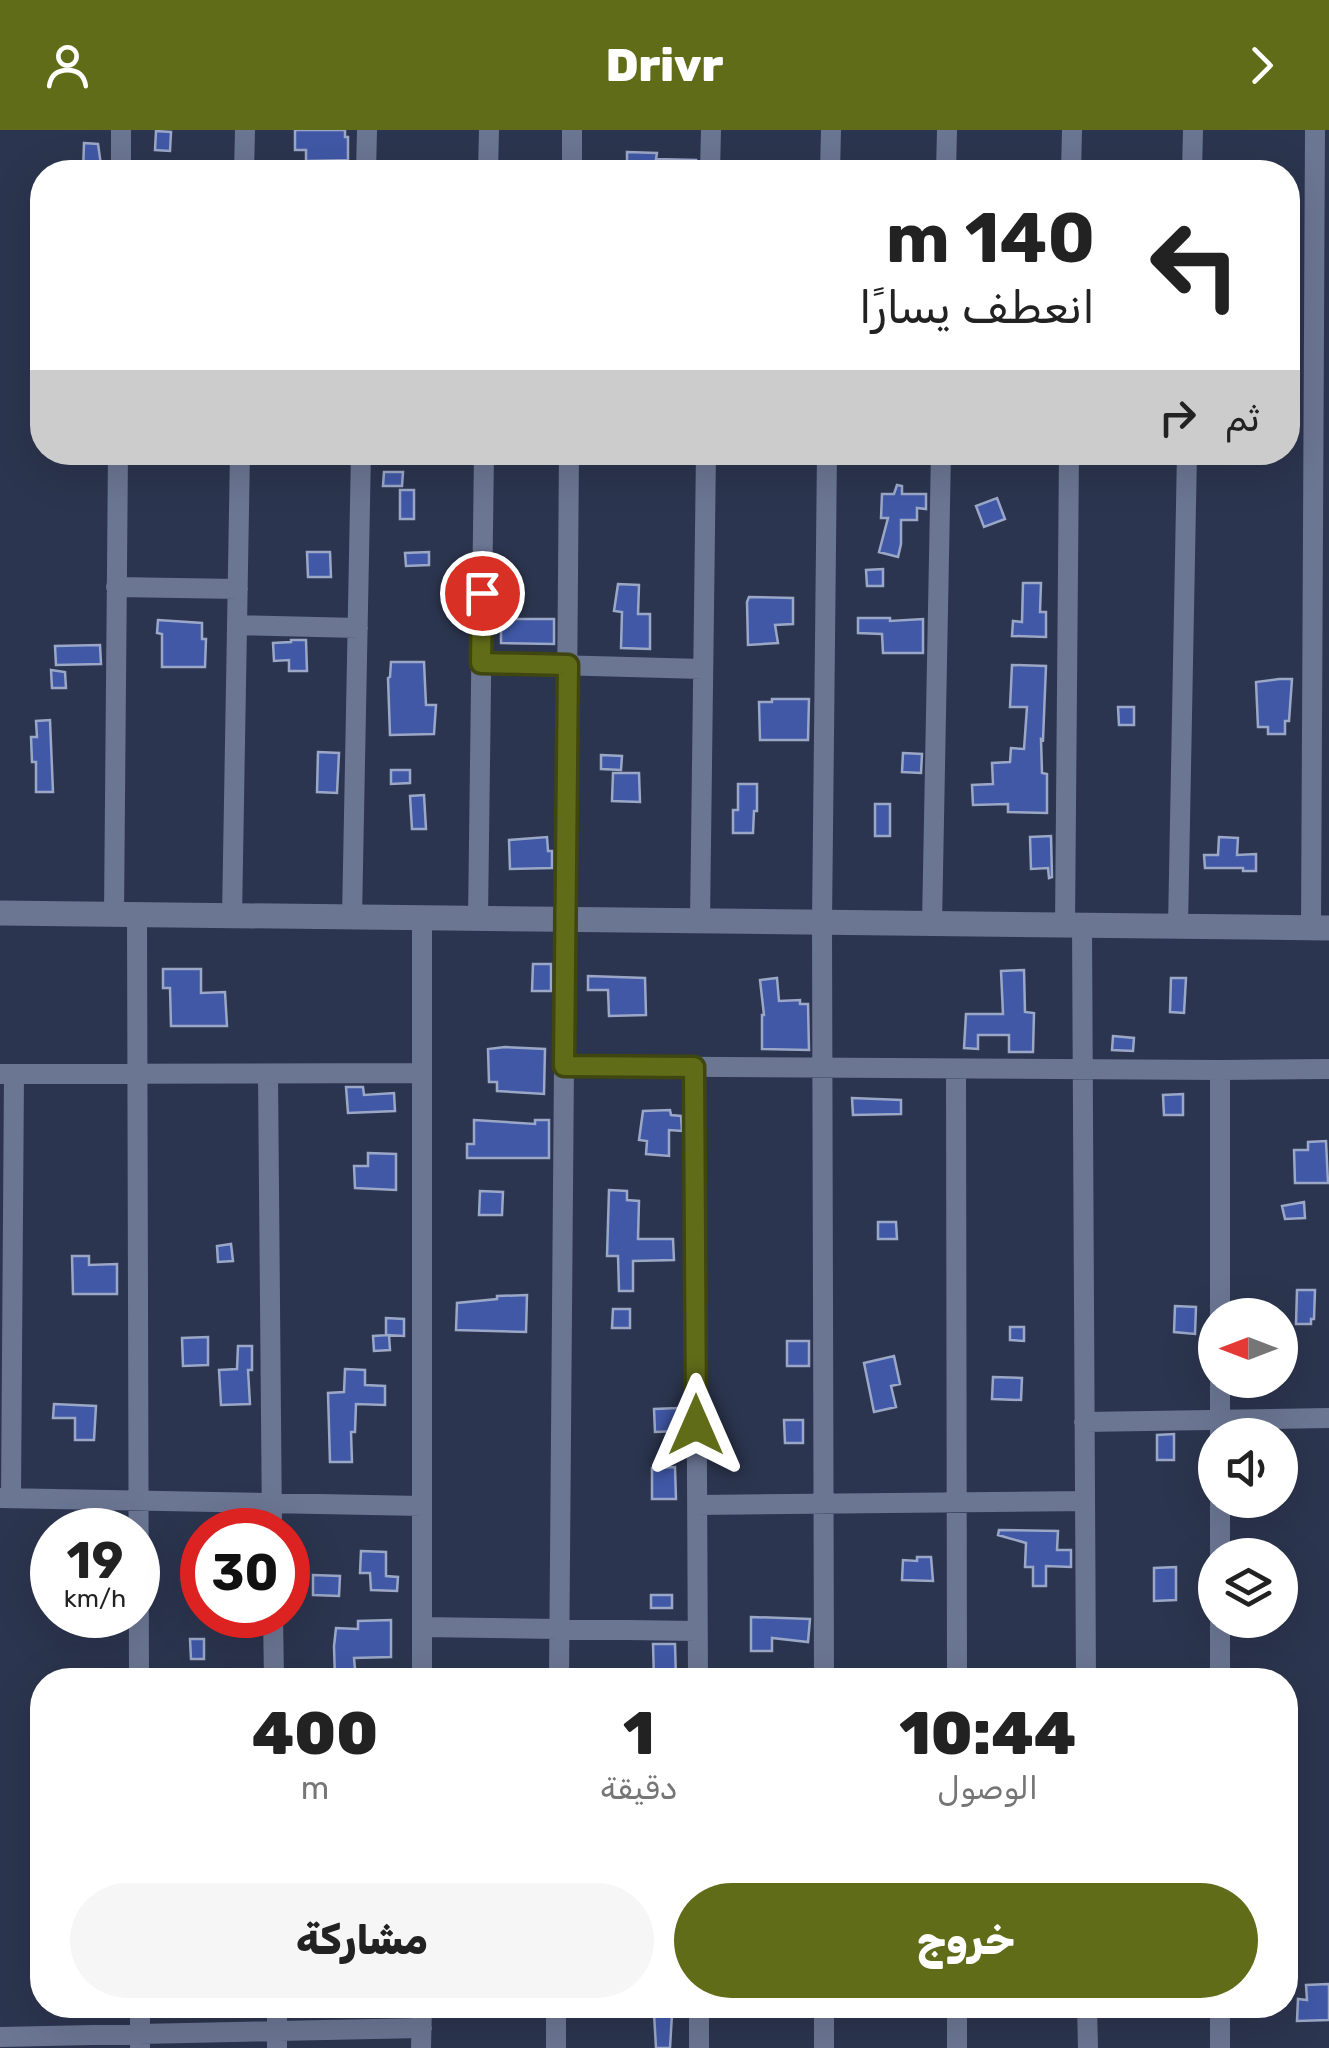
<!DOCTYPE html>
<html lang="ar">
<meta charset="utf-8">
<style>
body{margin:0;font-family:Rubik,Vazirmatn,sans-serif;background:#f6f6f6;color:#222;direction:rtl;height:100vh;display:flex;flex-direction:column;font-size:38px;white-space:nowrap}
*{box-sizing:border-box;margin:0}
p{font-size:32px;color:#767676}
.icon{flex:none;width:55px;height:55px;fill:none;stroke:currentColor;stroke-width:2;stroke-linecap:round;stroke-linejoin:round}
.map{position:relative;flex:1;overflow:hidden;direction:ltr}
.drawer{position:absolute;left:30px;top:1538px;width:1268px;height:350px;display:flex;flex-direction:column;background:#fff;border-radius:40px;box-shadow:0 10px 40px #0002;direction:rtl}
.drawer>*{flex:none}
.guide{position:absolute;left:30px;top:30px;width:1270px;height:305px;border-radius:40px;box-shadow:0 10px 40px #0002;direction:rtl;background:#fff;color:#222;overflow:hidden}
.needle{width:65px;rotate:270deg}
.buttons{position:absolute;left:1198px;top:1168px;display:grid;gap:20px}
.buttons a{display:grid;place-items:center;width:100px;height:100px;border-radius:50%;background:#fff;box-shadow:0 10px 40px #0002;font-size:50px}
.speed{position:absolute;left:30px;top:1378px;display:flex;gap:20px;font-size:50px;font-weight:700;text-align:center}
.speed>*{display:grid;place-content:center;width:130px;height:130px;border-radius:50%;background:#fff;box-shadow:0 10px 40px #0002;line-height:1}
.speed small{font-size:25px;font-weight:400}
.speed .limit{border:15px solid #d22;background:#fff;color:#111}
.pin{position:absolute;display:grid;place-items:center;width:85px;height:85px;color:#fff;margin:-42px;border:5px solid #fff;border-radius:50%;box-shadow:0 2px 10px #0007}
.me{position:absolute;width:110px;margin:-55px;rotate:0deg;stroke-linejoin:round;filter:drop-shadow(0 0 8px #0008)}
.turn{display:flex;align-items:center;gap:35px;height:210px;padding:0 40px;font-size:45px}
.turn .icon{width:130px;height:130px;stroke-width:2.5}
.turn b{display:block;font-size:70px;line-height:85px}
.then{display:flex;align-items:center;height:95px;padding:0 40px;background:#0003;gap:20px;font-size:38px}
.eta{display:flex;justify-content:space-evenly;align-items:center;height:170px;text-align:center}
.eta b{font-size:60px;font-weight:800;line-height:70px}
.button{display:flex;gap:20px;margin-top:auto;padding:20px 40px}
.button a{flex:1;height:115px;border-radius:60px;background:#616c19;color:#fff;font-size:40px;font-weight:800;line-height:115px;text-align:center}
.button a+a{background:#f6f6f6;color:#222}
header{display:flex;justify-content:space-between;align-items:center;height:130px;padding:0 40px;background:#616c19;color:#fff;font-size:45px;font-weight:800}
.map>svg:first-child{display:block}
.building{fill:#4058a6;stroke:#9ba7c6;stroke-width:2.5}
.lines{fill:none;stroke-linecap:round;stroke-linejoin:round}
.minor{stroke:#6b7693;stroke-width:20}
.tertiary{stroke:#6b7693;stroke-width:25}
.route-casing{stroke:#3f4610;stroke-width:25}
.route{stroke:#616c19;stroke-width:18}
</style>
<header><svg class="icon" aria-label="forward" viewBox="0 0 24 24"><path d="M9 5l7 7-7 7"/></svg>Drivr<svg class="icon" aria-label="person" viewBox="0 0 24 24"><circle cx="12" cy="8" r="4"/><path d="M4 21q1-7 8-7t8 7"/></svg></header>
<div class="map">
<svg width="1329" height="1918" viewBox="0 0 1329 1918">
<rect width="100%" height="100%" fill="#2c354f"/>
<path class="building" d="M 295,0 L 345,0 L 345,7 L 348,7 L 348,30 L 306,31 L 306,20 L 295,20 Z
M 156,1 L 171,2 L 170,21 L 155,20 Z
M 84,13 L 98,14 L 102,42 L 83,42 Z
M 627,22 L 657,23 L 656,29 L 696,30 L 696,42 L 627,42 Z
M 384,342 L 403,342 L 402,356 L 383,356 Z
M 897,355 L 902,356 L 902,364 L 926,364 L 926,379 L 917,378 L 917,390 L 901,390 L 901,414 L 898,427 L 879,422 L 888,388 L 881,388 L 882,364 L 894,364 Z
M 400,360 L 414,360 L 414,389 L 400,389 Z
M 997,368 L 1005,389 L 984,397 L 976,376 Z
M 307,422 L 330,422 L 331,447 L 308,447 Z
M 429,422 L 429,435 L 406,436 L 405,423 Z
M 883,439 L 883,456 L 867,456 L 866,440 Z
M 1023,453 L 1041,453 L 1040,482 L 1046,482 L 1046,507 L 1012,506 L 1013,491 L 1022,492 Z
M 618,454 L 639,455 L 638,484 L 650,484 L 650,519 L 621,518 L 622,482 L 614,481 Z
M 749,467 L 793,468 L 793,494 L 775,495 L 778,513 L 748,515 L 747,472 Z
M 858,488 L 890,488 L 890,491 L 923,489 L 923,523 L 883,523 L 882,504 L 858,503 Z
M 501,489 L 554,489 L 554,514 L 501,513 Z
M 158,490 L 202,493 L 202,509 L 206,509 L 205,537 L 162,537 L 162,504 L 157,503 Z
M 291,510 L 306,510 L 307,541 L 289,541 L 289,530 L 274,531 L 273,513 L 291,512 Z
M 100,515 L 101,534 L 56,535 L 55,516 Z
M 391,532 L 424,532 L 426,575 L 436,575 L 434,604 L 390,605 L 388,548 L 390,547 Z
M 1012,535 L 1046,536 L 1043,610 L 1041,609 L 1042,643 L 1047,644 L 1047,683 L 1008,682 L 1008,674 L 973,675 L 972,655 L 993,654 L 992,633 L 1010,632 L 1011,618 L 1024,619 L 1027,577 L 1010,577 Z
M 51,540 L 65,542 L 66,558 L 52,558 Z
M 1279,549 L 1292,549 L 1289,591 L 1285,591 L 1285,604 L 1268,604 L 1268,597 L 1258,597 L 1256,552 Z
M 772,569 L 809,569 L 808,610 L 760,610 L 759,572 L 772,572 Z
M 1118,577 L 1134,577 L 1134,595 L 1119,595 Z
M 50,590 L 53,662 L 36,662 L 36,632 L 32,632 L 31,607 L 37,607 L 36,591 Z
M 318,622 L 339,623 L 337,663 L 317,662 Z
M 903,623 L 922,624 L 921,643 L 902,642 Z
M 601,625 L 622,626 L 621,640 L 601,639 Z
M 391,640 L 410,640 L 410,653 L 391,654 Z
M 613,643 L 639,643 L 640,672 L 612,671 Z
M 738,654 L 757,654 L 757,681 L 754,681 L 753,703 L 733,703 L 733,680 L 738,680 Z
M 424,665 L 426,699 L 412,699 L 410,666 Z
M 875,674 L 890,674 L 890,706 L 875,706 Z
M 1051,706 L 1052,747 L 1049,748 L 1048,738 L 1031,739 L 1030,707 Z
M 547,707 L 548,721 L 552,721 L 552,738 L 510,739 L 509,710 Z
M 1219,707 L 1238,708 L 1237,725 L 1256,724 L 1256,741 L 1243,741 L 1243,738 L 1205,738 L 1204,725 L 1218,725 Z
M 533,834 L 551,834 L 551,861 L 532,861 Z
M 163,839 L 201,839 L 201,863 L 225,862 L 227,896 L 171,896 L 170,858 L 163,858 Z
M 1024,840 L 1025,882 L 1034,883 L 1033,922 L 1009,922 L 1009,905 L 978,905 L 978,919 L 964,918 L 966,884 L 1003,884 L 1001,841 Z
M 588,846 L 645,848 L 646,885 L 609,886 L 608,860 L 588,860 Z
M 777,848 L 779,871 L 800,870 L 800,874 L 808,874 L 809,920 L 762,919 L 762,885 L 764,885 L 760,850 Z
M 1171,848 L 1186,848 L 1184,883 L 1170,882 Z
M 1113,906 L 1134,908 L 1133,921 L 1112,920 Z
M 505,917 L 545,919 L 544,964 L 497,961 L 497,952 L 489,952 L 488,919 Z
M 346,957 L 363,957 L 364,965 L 394,963 L 395,981 L 348,983 Z
M 1183,964 L 1183,985 L 1164,985 L 1163,965 Z
M 852,968 L 901,970 L 901,984 L 853,985 Z
M 670,980 L 671,985 L 681,986 L 682,1001 L 669,1000 L 669,1026 L 646,1024 L 647,1011 L 639,1010 L 643,981 Z
M 474,990 L 535,994 L 535,990 L 549,990 L 549,1028 L 467,1028 L 467,1014 L 474,1014 Z
M 1326,1011 L 1328,1053 L 1295,1053 L 1294,1020 L 1308,1020 L 1308,1012 Z
M 368,1023 L 396,1024 L 396,1060 L 355,1058 L 354,1036 L 368,1036 Z
M 609,1060 L 627,1061 L 627,1070 L 639,1071 L 638,1109 L 673,1109 L 674,1130 L 633,1131 L 633,1161 L 619,1161 L 618,1126 L 607,1126 Z
M 480,1061 L 503,1062 L 502,1085 L 479,1085 Z
M 1304,1072 L 1305,1088 L 1285,1089 L 1282,1076 Z
M 878,1092 L 896,1092 L 897,1109 L 878,1109 Z
M 231,1114 L 233,1131 L 218,1132 L 217,1116 Z
M 72,1126 L 89,1126 L 89,1135 L 117,1134 L 117,1164 L 73,1164 Z
M 1297,1160 L 1315,1160 L 1314,1189 L 1311,1189 L 1311,1194 L 1296,1194 Z
M 527,1165 L 526,1202 L 456,1200 L 457,1173 L 497,1169 L 497,1166 Z
M 1175,1176 L 1196,1177 L 1195,1204 L 1174,1202 Z
M 613,1179 L 630,1179 L 630,1198 L 612,1198 Z
M 386,1188 L 404,1189 L 404,1206 L 386,1205 Z
M 1010,1197 L 1024,1197 L 1024,1211 L 1010,1210 Z
M 389,1205 L 390,1220 L 374,1221 L 373,1206 Z
M 208,1207 L 208,1235 L 183,1236 L 182,1208 Z
M 787,1211 L 809,1211 L 809,1236 L 787,1236 Z
M 238,1216 L 252,1216 L 252,1240 L 248,1240 L 250,1274 L 221,1275 L 219,1240 L 237,1239 Z
M 894,1226 L 900,1254 L 891,1256 L 896,1277 L 874,1282 L 864,1233 Z
M 345,1239 L 365,1240 L 365,1255 L 385,1256 L 385,1275 L 356,1274 L 355,1302 L 351,1302 L 352,1332 L 330,1332 L 328,1263 L 344,1262 Z
M 993,1247 L 1022,1248 L 1021,1270 L 992,1269 Z
M 54,1274 L 96,1276 L 94,1310 L 75,1310 L 75,1288 L 53,1288 Z
M 678,1278 L 679,1301 L 655,1302 L 654,1279 Z
M 784,1290 L 803,1290 L 803,1313 L 785,1313 Z
M 1174,1304 L 1174,1330 L 1157,1330 L 1157,1305 Z
M 675,1337 L 676,1369 L 652,1369 L 652,1338 Z
M 999,1400 L 1058,1401 L 1057,1420 L 1071,1420 L 1071,1437 L 1046,1436 L 1046,1456 L 1033,1456 L 1033,1437 L 1025,1437 L 1026,1413 L 998,1405 Z
M 361,1421 L 386,1422 L 386,1446 L 398,1447 L 397,1461 L 371,1460 L 370,1443 L 360,1443 Z
M 917,1427 L 931,1427 L 933,1451 L 902,1450 L 903,1430 L 917,1431 Z
M 1176,1437 L 1176,1470 L 1154,1471 L 1154,1438 Z
M 313,1445 L 340,1446 L 339,1466 L 313,1465 Z
M 651,1465 L 672,1465 L 672,1478 L 651,1478 Z
M 751,1487 L 810,1489 L 808,1512 L 772,1508 L 772,1521 L 751,1521 Z
M 391,1490 L 391,1527 L 354,1528 L 356,1550 L 335,1550 L 334,1516 L 336,1498 L 358,1499 L 358,1491 Z
M 190,1509 L 204,1509 L 204,1529 L 191,1529 Z
M 653,1514 L 675,1514 L 676,1550 L 654,1550 Z
M 1329,1854 L 1329,1890 L 1297,1891 L 1298,1869 L 1307,1870 L 1306,1855 Z
M 654,1883 L 672,1884 L 670,1918 L 656,1918 Z"/>
<g class="lines">
<path class="minor" d="M 121,42 L 121,0
M 244,42 L 245,0
M 366,42 L 367,0
M 488,42 L 489,0
M 572,42 L 572,0
M 710,42 L 711,0
M 830,42 L 831,0
M 946,42 L 947,0
M 1071,42 L 1072,0
M 1192,42 L 1193,0
M 116,457 L 238,459
M 237,495 L 358,498
M 481,533 L 703,539
M 114,785 L 118,322
M 137,786 L 139,1550
M 232,787 L 240,322
M 352,788 L 361,322
M 422,789 L 422,1550
M 478,789 L 484,322
M 700,792 L 706,322
M 932,794 L 941,322
M 1065,795 L 1069,322
M 1082,796 L 1086,1550
M 1178,797 L 1187,322
M 1311,798 L 1315,0
M 564,936 L 1220,940 L 1329,939
M 695,937 L 698,1550
M 956,939 L 957,1550
M 1220,940 L 1220,1185
M 0,944 L 422,943
M 268,944 L 272,1400
M 1220,1250 L 1220,1305
M 1084,1292 L 1329,1288
M 0,1368 L 422,1376
M 11,1368 L 14,944
M 1220,1370 L 1220,1425
M 697,1375 L 1084,1371
M 273,1485 L 274,1550
M 1220,1490 L 1220,1550
M 422,1497 L 697,1501
M 559,1550 L 569,322
M 824,1550 L 822,793 L 827,322
M 140,1875 L 140,1916
M 277,1875 L 277,1918
M 699,1875 L 699,1918
M 824,1875 L 824,1918
M 957,1875 L 957,1918
M 1087,1875 L 1088,1918
M 1220,1875 L 1220,1918
M 0,1907 L 422,1898
M 421,1918 L 422,1875
M 556,1918 L 556,1875"/>
<path class="tertiary" d="M 0,783 L 1329,798"/>
</g>
<g class="lines">
<g class="route-casing">
<path id="route" d="M 482,463 L 481,533 L 568,535 L 564,936 L 694,937 L 696,1295"/>
</g>
<use href="#route" class="route"/>
</g>
</svg>
<div class="buttons">
<a><svg class="needle" viewBox="-14 -14 28 28"><path d="M0-13l5 13h-10z" fill="#e53935"/><path d="M0 13l5-13h-10z" fill="#767676"/></svg></a>
<a><svg class="icon" aria-label="sound" viewBox="0 0 24 24"><path d="M4 9h4l5-4v14l-5-4H4zM17 9q2 3 0 6"/></svg></a>
<a><svg class="icon" aria-label="layers" viewBox="0 0 24 24"><path d="M12 4l9 5-9 5-9-5zM3 14l9 5 9-5"/></svg></a>
</div>
<div class="speed"><div>19<small>km/h</small></div><div class="limit">30</div></div>
<div class="pin" style="left:482px;top:463px;background:#d93025"><svg class="icon" aria-label="arrive" viewBox="0 0 24 24"><path d="M6 21V4h12l-3 4 3 4H6"/></svg></div>
<svg class="me" style="left:696px;top:1295px" viewBox="-20 -20 40 40"><path d="M0-17L14 15 0 8-14 15z" fill="#616c19" stroke="#fff" stroke-width="4"/></svg>
<div class="guide">
<div class="turn"><svg class="icon" aria-label="left" viewBox="0 0 24 24"><path d="M17 20v-9H6M10 6l-5 5 5 5"/></svg><div><b>140 m</b>انعطف يسارًا</div></div>
<div class="then">ثم<svg class="icon" aria-label="right" viewBox="0 0 24 24"><path d="M7 20v-9h11M14 6l5 5-5 5"/></svg></div>
</div>
<section class="drawer">
<div class="eta">
<div><b>10:44</b><p>الوصول</p></div>
<div><b>1</b><p>دقيقة</p></div>
<div><b>400</b><p>m</p></div>
</div>
<div class="button"><a>خروج</a><a>مشاركة</a></div>
</section>
</div>
